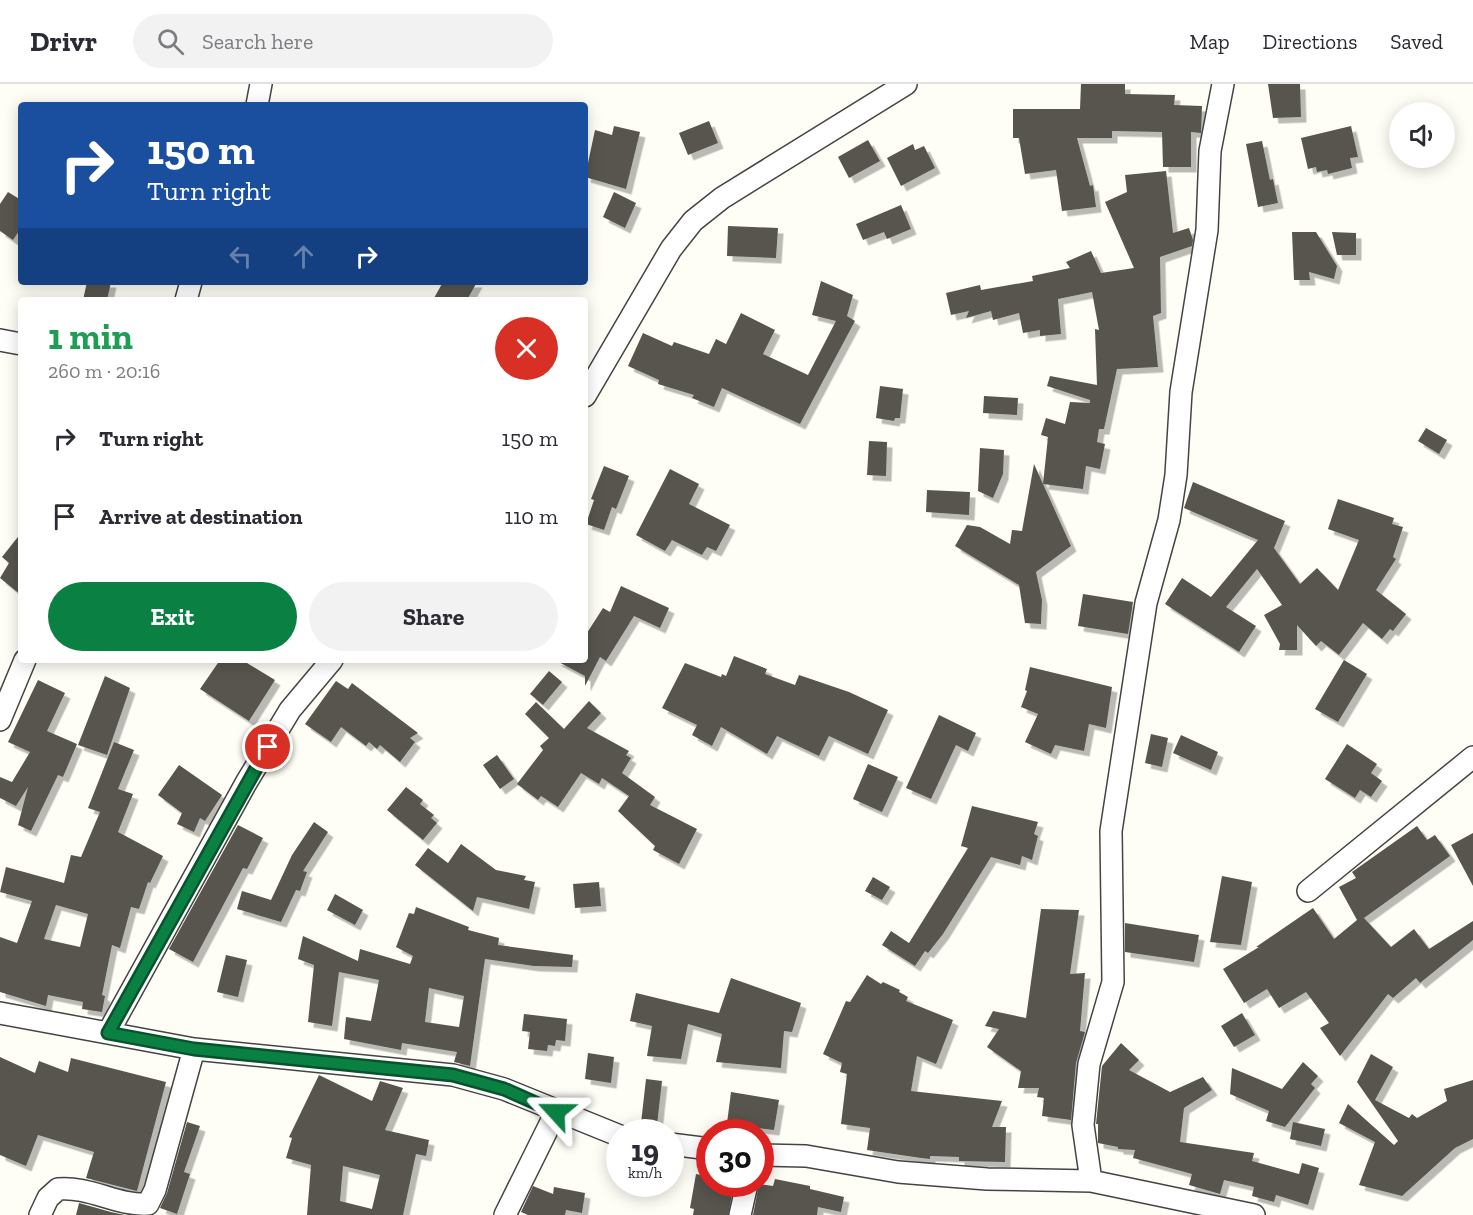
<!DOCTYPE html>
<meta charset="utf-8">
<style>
body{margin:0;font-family:"Zilla Slab",serif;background:#f2f2f3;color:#2b2b33;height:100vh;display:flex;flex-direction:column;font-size:22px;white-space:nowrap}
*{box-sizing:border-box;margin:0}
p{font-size:20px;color:#7c7c81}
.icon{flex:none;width:33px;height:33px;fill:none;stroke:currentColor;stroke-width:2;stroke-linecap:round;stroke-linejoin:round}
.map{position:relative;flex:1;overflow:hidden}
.side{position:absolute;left:18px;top:213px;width:570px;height:366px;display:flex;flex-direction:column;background:#fff;border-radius:6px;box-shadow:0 3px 15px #0003}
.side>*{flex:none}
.banner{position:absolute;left:18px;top:18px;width:570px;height:183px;border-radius:6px;box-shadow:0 3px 15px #0003;background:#1a4fa0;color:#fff;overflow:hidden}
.buttons{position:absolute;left:1389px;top:18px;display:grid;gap:12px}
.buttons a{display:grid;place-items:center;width:66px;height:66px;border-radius:50%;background:#fff;box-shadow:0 3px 15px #0003;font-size:30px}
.speed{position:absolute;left:606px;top:1035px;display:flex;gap:12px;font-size:30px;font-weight:700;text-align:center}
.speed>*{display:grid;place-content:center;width:78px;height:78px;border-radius:50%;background:#fff;box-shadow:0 3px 15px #0003;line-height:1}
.speed small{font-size:15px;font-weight:400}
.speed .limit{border:9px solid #d22;background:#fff;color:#111}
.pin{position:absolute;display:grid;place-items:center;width:51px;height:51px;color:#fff;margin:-26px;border:3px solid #fff;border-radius:50%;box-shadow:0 2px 6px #0007}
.me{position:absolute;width:66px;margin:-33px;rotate:294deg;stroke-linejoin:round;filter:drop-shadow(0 0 4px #0008)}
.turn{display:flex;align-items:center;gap:21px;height:126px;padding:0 30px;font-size:27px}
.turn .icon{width:78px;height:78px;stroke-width:2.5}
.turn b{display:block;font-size:42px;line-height:51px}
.lanes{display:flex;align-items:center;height:57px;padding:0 30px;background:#0003;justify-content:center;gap:30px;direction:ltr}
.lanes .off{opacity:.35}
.round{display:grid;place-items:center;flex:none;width:63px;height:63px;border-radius:32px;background:#f2f2f3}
.summary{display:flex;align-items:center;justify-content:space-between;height:102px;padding:0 30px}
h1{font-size:36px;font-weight:700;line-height:45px;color:#1e9e55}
.cta{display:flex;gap:12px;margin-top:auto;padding:12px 30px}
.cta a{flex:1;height:69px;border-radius:36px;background:#0b8043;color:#fff;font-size:24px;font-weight:700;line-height:69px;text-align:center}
.cta a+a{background:#f2f2f3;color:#2b2b33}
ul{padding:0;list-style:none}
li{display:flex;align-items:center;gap:18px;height:78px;padding:0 30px}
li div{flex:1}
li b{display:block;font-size:22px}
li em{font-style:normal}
header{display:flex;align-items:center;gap:36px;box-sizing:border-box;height:84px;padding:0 30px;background:#fff;border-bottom:2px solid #e1e1e2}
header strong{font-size:28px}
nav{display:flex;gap:33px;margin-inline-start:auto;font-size:21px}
.search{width:420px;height:54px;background:#f2f2f3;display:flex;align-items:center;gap:15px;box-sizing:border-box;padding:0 21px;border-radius:33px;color:#7c7c81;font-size:22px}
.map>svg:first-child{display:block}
.building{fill:#58544f;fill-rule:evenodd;filter:url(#shadow)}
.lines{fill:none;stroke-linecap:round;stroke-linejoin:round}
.street-casing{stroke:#444;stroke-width:24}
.street{stroke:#fff;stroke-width:21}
.route-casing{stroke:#07532c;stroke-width:15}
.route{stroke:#0b8043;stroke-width:10}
</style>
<header>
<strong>Drivr</strong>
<div class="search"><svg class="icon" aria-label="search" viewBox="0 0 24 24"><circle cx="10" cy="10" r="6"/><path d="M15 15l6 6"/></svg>Search here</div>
<nav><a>Map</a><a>Directions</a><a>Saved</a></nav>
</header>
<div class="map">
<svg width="1473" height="1131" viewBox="0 0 1473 1131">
<defs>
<filter id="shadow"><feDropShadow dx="5.5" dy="5.5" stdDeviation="0" flood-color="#0004"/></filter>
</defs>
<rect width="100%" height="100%" fill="#fefdf6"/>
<path class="building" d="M 1081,0 L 1125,0 L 1125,10 L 1175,11 L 1174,21 L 1202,22 L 1201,49 L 1191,48 L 1191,83 L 1163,83 L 1162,48 L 1112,47 L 1112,54 L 1077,54 L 1090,102 L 1093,101 L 1096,123 L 1062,127 L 1056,86 L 1025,90 L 1019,54 L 1013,54 L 1013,25 L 1080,25 Z
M 1268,0 L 1300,0 L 1301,33 L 1273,34 Z
M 709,37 L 718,59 L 688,71 L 679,49 Z
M 614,42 L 640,48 L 626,105 L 585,93 L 595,46 L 612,51 Z
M 1351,42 L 1358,73 L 1350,74 L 1352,84 L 1328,90 L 1327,86 L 1317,88 L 1316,83 L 1308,85 L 1301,54 Z
M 868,56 L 880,77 L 849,94 L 838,73 Z
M 1262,57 L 1270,96 L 1273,95 L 1278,119 L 1258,123 L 1246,60 Z
M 913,60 L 915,66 L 924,62 L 935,84 L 901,102 L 887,74 Z
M 1166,87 L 1173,149 L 1189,144 L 1193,156 L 1192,162 L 1160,173 L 1161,229 L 1153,232 L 1158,283 L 1117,285 L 1104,345 L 1099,345 L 1097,358 L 1105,360 L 1100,385 L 1086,382 L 1083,405 L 1043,400 L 1071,462 L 1036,488 L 1042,516 L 1041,540 L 1025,539 L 1019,501 L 955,462 L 967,441 L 980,443 L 1010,460 L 1012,446 L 1022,447 L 1034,380 L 1043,400 L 1048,353 L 1041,351 L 1046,334 L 1065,340 L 1070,318 L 1090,319 L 1090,316 L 1047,302 L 1050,292 L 1097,301 L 1095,245 L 1099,246 L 1092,208 L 1058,215 L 1061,250 L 1040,252 L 1040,246 L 1023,249 L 1019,229 L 993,236 L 991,227 L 966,234 L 969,227 L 951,231 L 946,209 L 980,201 L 981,206 L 1033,197 L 1032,192 L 1070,184 L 1066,178 L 1091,167 L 1101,189 L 1134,184 L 1105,118 L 1127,108 L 1125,91 Z
M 8,108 L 21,116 L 21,144 L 13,156 L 0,147 L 0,120 Z
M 614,108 L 636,119 L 625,144 L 603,133 Z
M 901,121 L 911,145 L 887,155 L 884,148 L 863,156 L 856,140 Z
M 728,142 L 778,144 L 776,174 L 727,172 Z
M 1292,148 L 1316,148 L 1337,182 L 1334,195 L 1309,188 L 1310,196 L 1294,196 Z
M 1332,148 L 1356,149 L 1356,171 L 1337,171 Z
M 821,197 L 853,211 L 847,232 L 855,237 L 800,340 L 722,304 L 714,323 L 692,314 L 694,311 L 658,300 L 659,296 L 628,282 L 643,249 L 672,262 L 674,258 L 709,270 L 716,255 L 726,260 L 741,229 L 775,246 L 763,270 L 808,291 L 836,237 L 812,231 Z
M 87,198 L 111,198 L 107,216 L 83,216 Z
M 443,198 L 477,198 L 467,216 L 433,216 Z
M 880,302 L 903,305 L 900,334 L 895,334 L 894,337 L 876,334 Z
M 984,312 L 1018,314 L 1017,331 L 983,329 Z
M 1426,344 L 1447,356 L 1439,370 L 1418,357 Z
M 869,357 L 887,358 L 886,392 L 867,391 Z
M 980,364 L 1004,366 L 1003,390 L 993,414 L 978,407 Z
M 604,382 L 629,392 L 616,425 L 612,423 L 604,446 L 586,440 L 594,416 L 591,415 Z
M 670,385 L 699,400 L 689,420 L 730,441 L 716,467 L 707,463 L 702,471 L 672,456 L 665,467 L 636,451 Z
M 1193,398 L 1285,437 L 1274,464 L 1300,500 L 1317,484 L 1338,506 L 1359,456 L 1328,445 L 1338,415 L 1394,434 L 1392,440 L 1403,443 L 1393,473 L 1396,475 L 1376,506 L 1406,530 L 1393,547 L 1390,545 L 1382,555 L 1363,539 L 1339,571 L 1321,557 L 1316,562 L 1297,541 L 1297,566 L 1279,566 L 1280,560 L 1264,531 L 1282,521 L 1257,485 L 1226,523 L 1256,542 L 1239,568 L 1165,520 L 1182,494 L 1211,513 L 1258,456 L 1184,424 Z
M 927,406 L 970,408 L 969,431 L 926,428 Z
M 21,449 L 21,511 L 0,494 L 9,479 L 2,473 Z
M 621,502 L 669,524 L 660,544 L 634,532 L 606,577 L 600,573 L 585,602 L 585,592 L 555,576 L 585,576 L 585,552 L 603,524 L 610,528 Z
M 1083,510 L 1133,518 L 1128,550 L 1078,542 Z
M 734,572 L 767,585 L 765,590 L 795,601 L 799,591 L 849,608 L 888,626 L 868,670 L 829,652 L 819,672 L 777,652 L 767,670 L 721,643 L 712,662 L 692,651 L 697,641 L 662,624 L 685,579 L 721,593 L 722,590 L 726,592 Z
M 220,576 L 242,576 L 275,596 L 249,637 L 200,605 Z
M 1344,576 L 1367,590 L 1338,638 L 1315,625 Z
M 1030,583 L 1112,603 L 1106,644 L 1089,640 L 1084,667 L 1055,661 L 1051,670 L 1025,658 L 1038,630 L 1021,623 L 1027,607 L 1025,606 Z
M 549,587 L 562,598 L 543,621 L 530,610 Z
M 105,592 L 130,604 L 107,671 L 78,661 Z
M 38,596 L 65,609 L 47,647 L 77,660 L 63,693 L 58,691 L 31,747 L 18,741 L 28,703 L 16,722 L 0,714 L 0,693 L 12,698 L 30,668 L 8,658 Z
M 336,597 L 348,605 L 352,599 L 418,649 L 410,654 L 415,658 L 400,678 L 380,661 L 377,665 L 369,658 L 366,662 L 341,643 L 331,658 L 305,640 Z
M 589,617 L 601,629 L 587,644 L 629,667 L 626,671 L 631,674 L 622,689 L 655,713 L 650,721 L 697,745 L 679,780 L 653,766 L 655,762 L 618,727 L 629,712 L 602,694 L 599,700 L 581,689 L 558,723 L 541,712 L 538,716 L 517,700 L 543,666 L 540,662 L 549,654 L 525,630 L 536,618 L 564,645 Z
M 939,631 L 976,649 L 968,667 L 956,661 L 931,715 L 906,704 Z
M 1151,650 L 1168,654 L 1162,683 L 1145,679 Z
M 1181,651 L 1218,668 L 1211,686 L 1173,669 Z
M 114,658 L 134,666 L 118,705 L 133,710 L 118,748 L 163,772 L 150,799 L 148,798 L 139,825 L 131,823 L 120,864 L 112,861 L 102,911 L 105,912 L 102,928 L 82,925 L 83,918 L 48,911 L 46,922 L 0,908 L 0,853 L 17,859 L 32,817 L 0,808 L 6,783 L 64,799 L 71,771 L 81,773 L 100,728 L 88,724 ZM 56,821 L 88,830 L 80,863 L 44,855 Z
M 1347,660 L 1377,680 L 1371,689 L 1382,697 L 1371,713 L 1360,706 L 1355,714 L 1325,695 Z
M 497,671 L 514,695 L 500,705 L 483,681 Z
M 868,680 L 898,693 L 882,728 L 853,715 Z
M 179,681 L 222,711 L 205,737 L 200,734 L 194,748 L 177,740 L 182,729 L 158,711 Z
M 406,703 L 423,716 L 420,720 L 434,731 L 431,734 L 437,739 L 423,756 L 387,726 Z
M 972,722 L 1038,738 L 1034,750 L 1038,752 L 1032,776 L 1022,772 L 1020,781 L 991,773 L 943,850 L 928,869 L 925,867 L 915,882 L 882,861 L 891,847 L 909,859 L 968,764 L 961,762 Z
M 314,738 L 328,748 L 303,787 L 307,788 L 300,807 L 296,806 L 281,838 L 237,825 L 242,807 L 271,816 L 292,771 Z
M 238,741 L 263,754 L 247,785 L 243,784 L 193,878 L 169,865 Z
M 1417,742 L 1427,756 L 1435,751 L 1450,772 L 1364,834 L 1391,863 L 1414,845 L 1429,865 L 1473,837 L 1473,856 L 1420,899 L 1416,894 L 1393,914 L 1388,910 L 1340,972 L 1320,944 L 1329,939 L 1306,908 L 1279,924 L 1267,905 L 1244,919 L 1223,885 L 1259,863 L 1256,863 L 1313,824 L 1334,855 L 1357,836 L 1339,803 L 1356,794 L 1352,788 Z
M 1473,749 L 1473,802 L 1451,761 Z
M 461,760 L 496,786 L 526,792 L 524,796 L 535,798 L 529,825 L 477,813 L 473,827 L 415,781 L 428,764 L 448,779 Z
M 1222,792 L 1252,798 L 1241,861 L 1210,858 Z
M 873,793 L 890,803 L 882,816 L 865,807 Z
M 599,798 L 601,822 L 575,824 L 573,800 Z
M 335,810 L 363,826 L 355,841 L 327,826 Z
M 416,823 L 469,843 L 468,846 L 499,854 L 498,861 L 573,871 L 572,883 L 534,882 L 485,875 L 470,982 L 454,978 L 457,968 L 402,959 L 401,966 L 344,955 L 346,933 L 371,937 L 379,896 L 339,888 L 332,942 L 308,938 L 314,881 L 298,875 L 303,852 L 358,877 L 360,865 L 410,880 L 413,872 L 396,863 L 409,829 L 414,830 ZM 429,904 L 464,912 L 459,943 L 425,938 Z
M 1041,825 L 1079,826 L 1070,890 L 1085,889 L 1080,947 L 1085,948 L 1076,979 L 1071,1036 L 1042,1032 L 1044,1014 L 1037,1013 L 1039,1004 L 1018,1004 L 1021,987 L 987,963 L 999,945 L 985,942 L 993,927 L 1026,934 Z
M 1125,839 L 1199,851 L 1194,878 L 1125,868 Z
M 226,871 L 247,876 L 238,913 L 217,908 Z
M 867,891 L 881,900 L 883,898 L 900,906 L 899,908 L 908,913 L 906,917 L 953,936 L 936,980 L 917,972 L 911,1007 L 1002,1017 L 992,1043 L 1006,1043 L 1005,1078 L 959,1077 L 959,1073 L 930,1072 L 930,1075 L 921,1074 L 867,1066 L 870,1044 L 841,1040 L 847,990 L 840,988 L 842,979 L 823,970 L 846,917 L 850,918 Z
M 731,894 L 801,919 L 792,948 L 784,947 L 781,984 L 716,978 L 722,950 L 688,940 L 681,975 L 647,972 L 652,942 L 630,937 L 636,909 L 719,929 Z
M 1242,929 L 1255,951 L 1234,963 L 1221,942 Z
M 524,930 L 567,935 L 565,957 L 556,956 L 555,962 L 548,961 L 547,967 L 528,965 L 530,948 L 522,947 Z
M 1121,959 L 1139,976 L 1129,986 L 1170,1008 L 1203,993 L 1212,1006 L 1184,1024 L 1180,1058 L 1254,1069 L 1252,1077 L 1299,1090 L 1302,1079 L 1319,1084 L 1308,1121 L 1276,1111 L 1274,1118 L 1252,1112 L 1254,1103 L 1224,1096 L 1220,1110 L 1189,1101 L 1192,1090 L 1133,1074 L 1135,1066 L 1118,1065 L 1118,1063 L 1098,1059 L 1098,1040 L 1096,1040 L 1102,982 Z
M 588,969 L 614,973 L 611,999 L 585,995 Z
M 1371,970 L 1393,983 L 1375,1016 L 1409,1034 L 1412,1030 L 1417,1034 L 1447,1017 L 1444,1005 L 1473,996 L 1473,1055 L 1455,1064 L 1402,1112 L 1359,1101 L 1375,1058 L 1339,1039 L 1348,1020 L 1394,1061 L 1398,1057 L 1357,998 Z
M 0,973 L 35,989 L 39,977 L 68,988 L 71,974 L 166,998 L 137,1107 L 86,1094 L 94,1068 L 38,1051 L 26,1082 L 0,1071 Z
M 1303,978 L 1318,992 L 1311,1000 L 1315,1004 L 1285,1043 L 1266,1037 L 1269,1027 L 1230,1010 L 1232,984 L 1282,1005 Z
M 319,991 L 372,1017 L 380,997 L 403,1004 L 385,1046 L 429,1056 L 426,1072 L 416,1070 L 403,1131 L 307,1131 L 311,1081 L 286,1074 L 292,1054 L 289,1053 ZM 343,1082 L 380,1091 L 372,1125 L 340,1117 Z
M 646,995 L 662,997 L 657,1041 L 641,1039 Z
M 731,1008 L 779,1016 L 774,1046 L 757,1044 L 757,1048 L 726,1047 Z
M 187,1038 L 200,1042 L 184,1088 L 190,1090 L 177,1130 L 160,1124 L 167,1109 Z
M 1293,1038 L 1325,1045 L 1321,1062 L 1290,1055 Z
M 696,1090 L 710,1093 L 710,1100 L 734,1100 L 728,1131 L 693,1131 L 694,1125 L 690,1124 Z
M 775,1095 L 810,1102 L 810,1105 L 844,1113 L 841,1128 L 818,1123 L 817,1131 L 753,1131 L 759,1100 L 773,1102 Z
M 533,1102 L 553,1110 L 554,1103 L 585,1109 L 582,1129 L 566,1126 L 565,1131 L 528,1131 L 521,1128 Z
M 79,1119 L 111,1128 L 125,1131 L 76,1131 Z"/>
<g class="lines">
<g class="street-casing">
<path id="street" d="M 257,21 L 261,0
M 186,216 L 191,198
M 0,256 L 21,260
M 585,312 L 671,165 L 693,137 L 722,114 L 906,0
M 0,636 L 25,576
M 1308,807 L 1473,673
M 0,929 L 194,965 L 453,991 L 504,1005 L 620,1052
M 108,949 L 246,699 L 290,626 L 332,576
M 670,1060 L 710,1065
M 760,1071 L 806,1072 L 898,1088 L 987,1095 L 1091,1097 L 1254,1131
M 1091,1097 L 1083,1041 L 1089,980 L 1113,898 L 1111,747 L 1146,519 L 1169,436 L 1176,391 L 1181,308 L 1207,146 L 1210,67 L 1223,0
M 40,1131 L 48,1114 L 58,1105 C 90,1102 117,1122 148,1120 L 155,1106 L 194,965
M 505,1131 L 556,1028
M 740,1131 L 747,1100"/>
</g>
<use href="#street" class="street"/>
</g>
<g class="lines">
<g class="route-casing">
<path id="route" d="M 268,663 L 108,949 L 194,965 L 453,991 L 504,1005 L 556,1028"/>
</g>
<use href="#route" class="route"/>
</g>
</svg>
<div class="buttons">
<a><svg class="icon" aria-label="sound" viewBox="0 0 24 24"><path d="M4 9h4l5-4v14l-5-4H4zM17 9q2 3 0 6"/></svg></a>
</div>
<div class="speed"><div>19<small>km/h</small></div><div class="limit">30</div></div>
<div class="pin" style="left:268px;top:663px;background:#d93025"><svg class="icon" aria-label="arrive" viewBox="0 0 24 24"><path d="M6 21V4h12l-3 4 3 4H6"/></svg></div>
<svg class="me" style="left:556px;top:1028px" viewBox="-20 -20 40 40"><path d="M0-17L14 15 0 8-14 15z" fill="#0b8043" stroke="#fff" stroke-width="4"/></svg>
<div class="banner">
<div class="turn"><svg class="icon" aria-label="right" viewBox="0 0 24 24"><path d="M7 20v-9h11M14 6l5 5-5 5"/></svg><div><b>150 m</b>Turn right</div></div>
<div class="lanes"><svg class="icon off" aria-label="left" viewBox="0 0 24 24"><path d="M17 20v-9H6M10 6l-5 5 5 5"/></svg><svg class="icon off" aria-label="ahead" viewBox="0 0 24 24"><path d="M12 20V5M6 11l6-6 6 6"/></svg><svg class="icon" aria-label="right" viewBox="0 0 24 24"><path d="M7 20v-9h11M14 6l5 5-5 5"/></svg></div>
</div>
<section class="side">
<div class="summary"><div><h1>1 min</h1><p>260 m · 20:16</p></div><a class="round" style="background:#d93025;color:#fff"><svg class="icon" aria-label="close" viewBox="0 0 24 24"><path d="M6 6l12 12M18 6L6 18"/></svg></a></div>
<ul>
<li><svg class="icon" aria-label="right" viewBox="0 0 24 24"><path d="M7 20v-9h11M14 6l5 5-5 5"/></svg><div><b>Turn right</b></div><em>150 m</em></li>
<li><svg class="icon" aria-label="arrive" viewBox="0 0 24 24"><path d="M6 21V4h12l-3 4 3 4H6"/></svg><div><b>Arrive at destination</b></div><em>110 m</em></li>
</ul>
<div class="cta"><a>Exit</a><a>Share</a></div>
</section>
</div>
